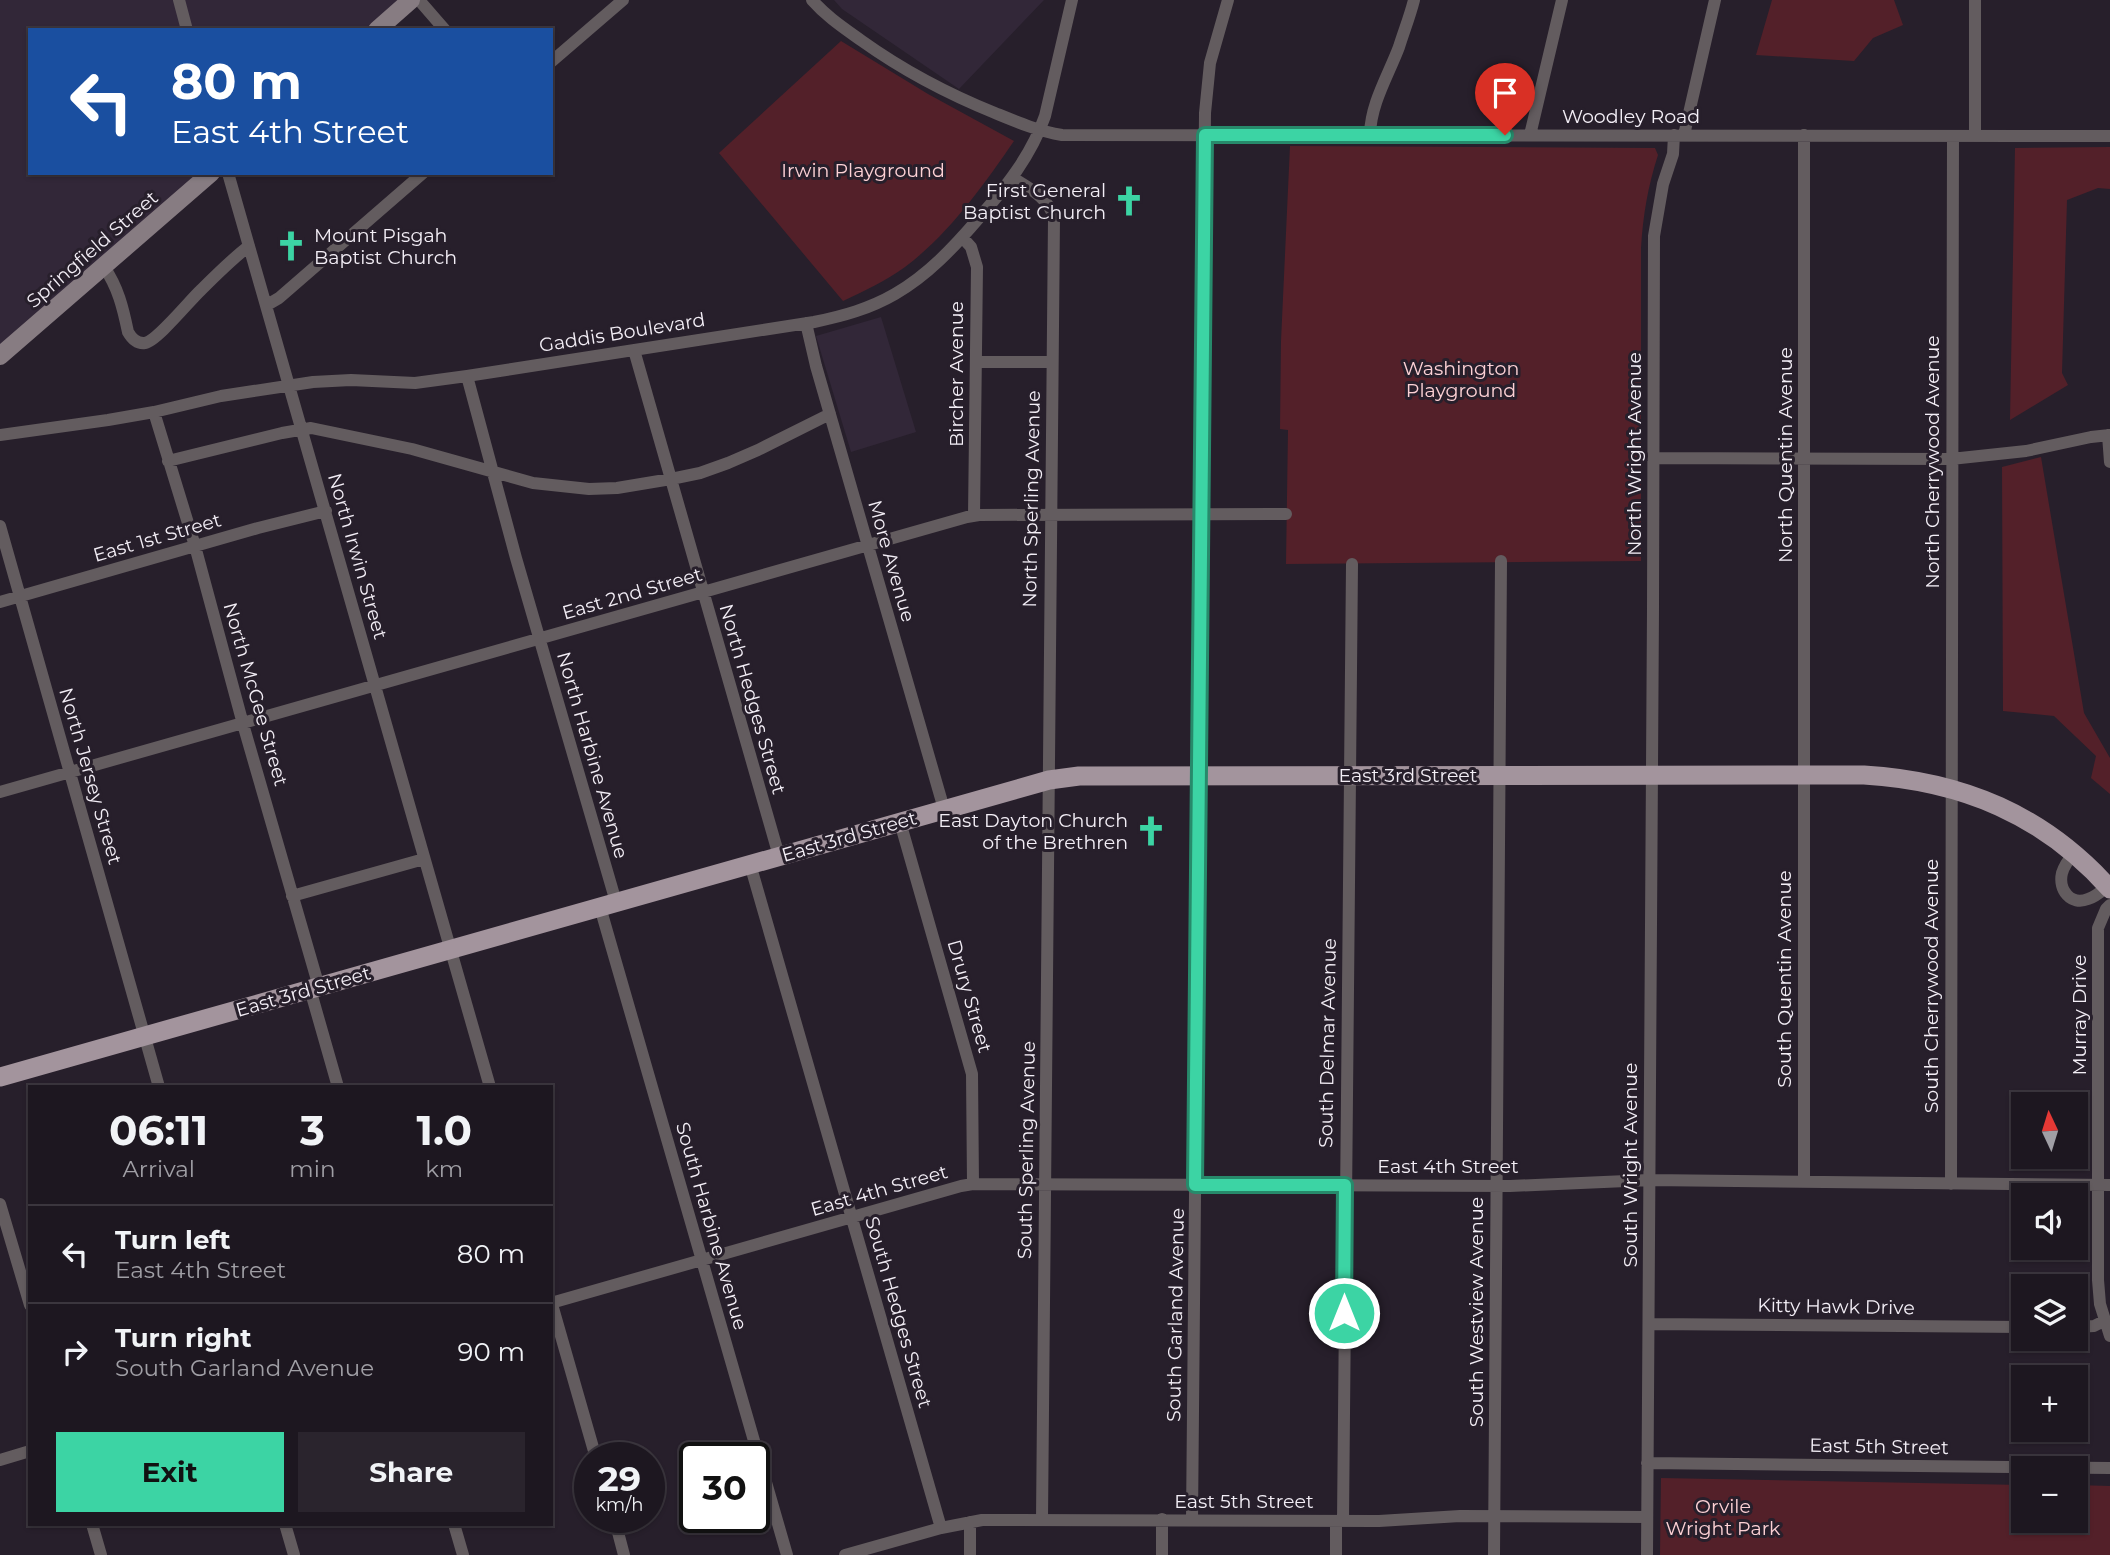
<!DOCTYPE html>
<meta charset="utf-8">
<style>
body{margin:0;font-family:Montserrat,sans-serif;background:#2a242d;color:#f1f3f6;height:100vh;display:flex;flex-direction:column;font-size:26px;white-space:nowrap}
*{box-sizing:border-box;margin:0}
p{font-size:23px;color:#a09fa5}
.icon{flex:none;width:38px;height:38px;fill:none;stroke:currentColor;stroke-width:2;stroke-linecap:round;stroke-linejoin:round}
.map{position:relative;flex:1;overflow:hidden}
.details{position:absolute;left:28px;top:1085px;width:525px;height:441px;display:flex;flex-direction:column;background:#1d1720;border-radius:0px;box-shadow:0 2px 5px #0004,0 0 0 2px #3b363e}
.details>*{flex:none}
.banner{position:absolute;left:28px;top:28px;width:525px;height:147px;border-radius:0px;box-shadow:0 2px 5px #0004,0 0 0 2px #3b363e;background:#1a4fa0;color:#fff;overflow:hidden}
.needle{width:46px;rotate:356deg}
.tools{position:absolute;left:2011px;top:1092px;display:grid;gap:14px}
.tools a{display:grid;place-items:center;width:77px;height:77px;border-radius:0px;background:#1d1720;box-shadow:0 2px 5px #0004,0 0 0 2px #3b363e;font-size:35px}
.speed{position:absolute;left:574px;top:1442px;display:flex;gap:14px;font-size:35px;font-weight:700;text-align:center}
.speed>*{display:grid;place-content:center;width:91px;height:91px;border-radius:50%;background:#1d1720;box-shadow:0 2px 5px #0004,0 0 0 2px #3b363e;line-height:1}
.speed small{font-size:18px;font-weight:400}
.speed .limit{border:4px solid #111;border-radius:10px;background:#fff;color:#111}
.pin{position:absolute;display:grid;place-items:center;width:60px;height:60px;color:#fff;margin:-72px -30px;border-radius:50% 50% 50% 0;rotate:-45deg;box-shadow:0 0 7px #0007}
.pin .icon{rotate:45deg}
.me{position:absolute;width:77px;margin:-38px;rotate:0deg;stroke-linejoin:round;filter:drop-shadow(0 0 5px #0008)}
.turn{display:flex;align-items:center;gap:24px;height:147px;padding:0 28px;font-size:32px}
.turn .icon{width:91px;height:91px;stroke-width:2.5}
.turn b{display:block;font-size:49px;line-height:60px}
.eta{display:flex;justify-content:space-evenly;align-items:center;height:119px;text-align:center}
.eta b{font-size:42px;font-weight:700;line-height:49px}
.action{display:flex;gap:14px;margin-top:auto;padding:14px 28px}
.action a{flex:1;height:80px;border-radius:0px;background:#3cd4a4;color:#111;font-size:28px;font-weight:700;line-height:80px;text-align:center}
.action a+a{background:#2a242d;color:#f1f3f6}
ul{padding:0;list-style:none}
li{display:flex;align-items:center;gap:21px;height:98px;padding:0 28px;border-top:2px solid #3b363e}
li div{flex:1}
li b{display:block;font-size:26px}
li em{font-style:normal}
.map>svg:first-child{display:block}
.built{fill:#322738}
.green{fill:#532029}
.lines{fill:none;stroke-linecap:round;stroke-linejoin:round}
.street{stroke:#635c5f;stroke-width:12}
.secondary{stroke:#877c82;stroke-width:18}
.primary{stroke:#a3949d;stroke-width:19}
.route-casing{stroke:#278a6b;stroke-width:18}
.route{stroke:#3cd4a4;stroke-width:12}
.labels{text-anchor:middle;stroke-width:6;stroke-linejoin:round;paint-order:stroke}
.street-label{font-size:19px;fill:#f3eef6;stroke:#271f2b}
.park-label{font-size:19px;fill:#fdd1d5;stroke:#271f2b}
.poi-label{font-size:19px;fill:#f3eef6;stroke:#271f2b;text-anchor:end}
</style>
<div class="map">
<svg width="2110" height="1555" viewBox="0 0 2110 1555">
<rect width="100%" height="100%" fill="#271f2b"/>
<path class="built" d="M 0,0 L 406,0 L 371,30 L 30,30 L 30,173 L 203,173 L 0,346 Z
M 834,0 L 1044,0 L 959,89 L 842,9 Z
M 881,317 L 916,432 L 851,452 L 816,336 Z"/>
<path class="green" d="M 1772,0 L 1894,0 L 1903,25 L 1873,38 L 1854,61 L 1756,55 Z
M 841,41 L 928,94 L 1014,141 C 983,186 949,234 905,267 C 886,281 864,291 843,301 L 719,153 Z
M 1290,146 L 1655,148 L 1658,155 C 1648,186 1643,215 1641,248 L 1641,561 L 1286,564 L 1288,430 L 1280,429 L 1281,341 Z
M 2110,147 L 2110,189 L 2098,188 L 2067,200 L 2062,373 L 2068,385 L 2010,420 L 2015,148 Z
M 2041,457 L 2084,713 L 2110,758 L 2110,794 L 2091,778 L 2096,756 L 2054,716 L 2003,711 L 2002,467 Z
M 1661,1478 L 2023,1485 L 2023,1521 L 2076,1521 L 2076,1485 L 2110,1486 L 2110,1555 L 1660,1555 Z"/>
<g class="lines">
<path class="street" d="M 179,0 L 187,30
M 419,0 L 445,30
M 812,0 C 827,17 844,28 862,41 C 904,71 948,94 995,113 C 1017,122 1038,131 1062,135 L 2110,136
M 1975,0 L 1975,136
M 551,62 L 623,0
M 1370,134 C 1371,103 1388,76 1399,47 C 1404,31 1410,16 1414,0
M 1530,135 L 1562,0
M 1684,135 L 1715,0
M 228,173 L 490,1087
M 1013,178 C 1029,188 1049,198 1054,218 L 1042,1520
M 962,237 L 971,247 L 977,267 L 974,516
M 104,267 C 118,287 123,308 128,332 C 132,339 137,344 145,343 C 157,341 190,300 201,290 C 216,275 232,259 249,246
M 267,305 L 279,298 L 423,173
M 806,323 L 816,366 L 944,809
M 634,350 L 779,856
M 976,362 L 1052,362
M 467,376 L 516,558 L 616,902
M 154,412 L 195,546 L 243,724 L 319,987
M 0,435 L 108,420 L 154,412 L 221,396 L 313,382 L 351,380 L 415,383 L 467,376 L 814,322 C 843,316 869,309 895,294 C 928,275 954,247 978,219 C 1006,187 1031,156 1045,116 L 1072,0
M 2108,435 L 2110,462
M 1653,458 L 1951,459 L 2026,451 L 2091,437 L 2110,435
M 168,461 L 282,433 L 311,428 L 412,449 L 533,483 L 589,489 L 617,488 L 671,479 L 700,473 L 728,463 L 758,450 L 830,414
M 0,526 L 159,1087
M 0,602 L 258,528 L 326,511
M 0,792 L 967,517 L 979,515 L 1286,514
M 900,822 L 972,1074 L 973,1184
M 2074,853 C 2069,859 2064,866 2062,873 C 2058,890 2071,906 2088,899 C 2095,897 2102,891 2108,886
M 750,864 L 941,1528
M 292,896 L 424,859
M 2110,905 L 2106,909 L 2098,928 L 2098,1280 L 2100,1304 L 2110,1336
M 600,907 L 787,1555
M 310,989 L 338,1087
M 1804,1182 L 1804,135
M 1951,1184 L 1953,137
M 0,1204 L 30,1305
M 551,1301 L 596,1458
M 551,1303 L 961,1186 L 973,1184 L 1510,1186 L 1649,1180 L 2110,1185
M 1649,1324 L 2023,1327
M 2076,1327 L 2094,1326 L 2104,1321
M 0,1460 L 30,1451
M 1647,1463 L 2110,1468
M 614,1517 L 624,1555
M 1162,1519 L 1162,1555
M 1192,1520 L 1205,113 L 1210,63 L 1228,0
M 1343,1521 L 1352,564
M 970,1522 L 970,1555
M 92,1524 L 101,1555
M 285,1524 L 294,1555
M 454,1524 L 463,1555
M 845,1555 L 941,1528 L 982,1520 L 1379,1521 L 1460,1516 L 1647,1517
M 1336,1555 L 1336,1521
M 1494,1555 L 1501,561
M 1647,1555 L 1653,610 L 1654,236 L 1663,184 L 1673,154 L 1674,135"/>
<path class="secondary" d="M 377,30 L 411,0
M 0,356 L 211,173"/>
<path class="primary" d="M 0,1077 L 1049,780 L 1079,776 L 1864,775 C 1963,781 2044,815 2110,889"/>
</g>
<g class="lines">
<g class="route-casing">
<path id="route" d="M 1344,1313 L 1345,1185 L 1195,1185 L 1205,135 L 1505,135"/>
</g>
<use href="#route" class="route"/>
</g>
<defs>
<g id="church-bare" transform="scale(2.415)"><path d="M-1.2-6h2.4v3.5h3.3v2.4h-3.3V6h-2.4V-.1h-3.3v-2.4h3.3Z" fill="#3cd4a4" stroke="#271f2b" stroke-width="2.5" paint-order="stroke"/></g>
</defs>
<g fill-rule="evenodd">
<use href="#church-bare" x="1129" y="201"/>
<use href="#church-bare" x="291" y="246"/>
<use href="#church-bare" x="1151" y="831"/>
</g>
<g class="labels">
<g class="street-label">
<text x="1631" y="123">Woodley Road</text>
<text transform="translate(92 249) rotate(-41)" y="7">Springfield Street</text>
<text transform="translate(622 332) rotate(-9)" y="7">Gaddis Boulevard</text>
<text transform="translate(956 374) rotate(-90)" y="7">Bircher Avenue</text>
<text transform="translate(1634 454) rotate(-90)" y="7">North Wright Avenue</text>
<text transform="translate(1785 455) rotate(-90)" y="7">North Quentin Avenue</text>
<text transform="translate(1932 462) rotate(-90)" y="7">North Cherrywood Avenue</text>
<text transform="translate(1031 499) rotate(-89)" y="7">North Sperling Avenue</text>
<text transform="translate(157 537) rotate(-16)" y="7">East 1st Street</text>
<text transform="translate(358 556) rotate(74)" y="7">North Irwin Street</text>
<text transform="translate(892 561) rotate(74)" y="7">More Avenue</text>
<text transform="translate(632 593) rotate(-16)" y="7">East 2nd Street</text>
<text transform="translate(256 694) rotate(74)" y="7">North McGee Street</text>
<text transform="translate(753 699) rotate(74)" y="7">North Hedges Street</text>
<text transform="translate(593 755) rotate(74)" y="7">North Harbine Avenue</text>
<text x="1408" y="782">East 3rd Street</text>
<text transform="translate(91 776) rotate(74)" y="7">North Jersey Street</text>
<text transform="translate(849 836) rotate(-16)" y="7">East 3rd Street</text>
<text transform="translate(1784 979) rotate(-90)" y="7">South Quentin Avenue</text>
<text transform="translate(1931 986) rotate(-90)" y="7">South Cherrywood Avenue</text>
<text transform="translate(303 991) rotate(-16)" y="7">East 3rd Street</text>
<text transform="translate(970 996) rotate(74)" y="7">Drury Street</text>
<text transform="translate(2079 1015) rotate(-90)" y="7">Murray Drive</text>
<text transform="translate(1327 1043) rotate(-89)" y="7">South Delmar Avenue</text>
<text transform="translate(1026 1150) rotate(-89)" y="7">South Sperling Avenue</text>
<text transform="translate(1630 1165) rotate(-90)" y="7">South Wright Avenue</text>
<text x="1448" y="1173">East 4th Street</text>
<text transform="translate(879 1190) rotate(-16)" y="7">East 4th Street</text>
<text transform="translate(712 1226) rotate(74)" y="7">South Harbine Avenue</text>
<text transform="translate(1836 1306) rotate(1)" y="7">Kitty Hawk Drive</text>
<text transform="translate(899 1312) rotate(74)" y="7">South Hedges Street</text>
<text transform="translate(1476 1312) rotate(-90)" y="7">South Westview Avenue</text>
<text transform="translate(1175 1315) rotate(-89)" y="7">South Garland Avenue</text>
<text transform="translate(1879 1446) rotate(1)" y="7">East 5th Street</text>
<text x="1244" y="1508">East 5th Street</text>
</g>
<g class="park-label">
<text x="863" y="177">Irwin Playground</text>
<text x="1461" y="375">Washington<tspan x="1461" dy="22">Playground</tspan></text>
<text x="1723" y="1513">Orvile<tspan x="1723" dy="22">Wright Park</tspan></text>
</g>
<g class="poi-label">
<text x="1106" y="197">First General<tspan x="1106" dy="22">Baptist Church</tspan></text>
<text x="314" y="242" text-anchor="start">Mount Pisgah<tspan x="314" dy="22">Baptist Church</tspan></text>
<text x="1128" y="827">East Dayton Church<tspan x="1128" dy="22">of the Brethren</tspan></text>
</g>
</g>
</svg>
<div class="tools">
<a><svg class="needle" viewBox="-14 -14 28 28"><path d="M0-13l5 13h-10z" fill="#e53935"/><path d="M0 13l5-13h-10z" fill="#a09fa5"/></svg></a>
<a><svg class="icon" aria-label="sound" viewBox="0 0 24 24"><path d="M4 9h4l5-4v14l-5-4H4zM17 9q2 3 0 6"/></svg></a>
<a><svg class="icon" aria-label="layers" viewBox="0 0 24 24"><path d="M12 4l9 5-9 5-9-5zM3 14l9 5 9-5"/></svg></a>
<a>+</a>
<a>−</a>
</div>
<div class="speed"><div>29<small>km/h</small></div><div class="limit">30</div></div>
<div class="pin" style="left:1505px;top:135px;background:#d93025"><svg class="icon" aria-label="arrive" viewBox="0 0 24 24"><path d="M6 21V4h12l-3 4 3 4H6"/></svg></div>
<svg class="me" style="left:1344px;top:1313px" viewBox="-20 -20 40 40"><circle r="17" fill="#3cd4a4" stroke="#fff" stroke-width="3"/><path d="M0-11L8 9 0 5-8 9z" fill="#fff"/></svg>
<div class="banner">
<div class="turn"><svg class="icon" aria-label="left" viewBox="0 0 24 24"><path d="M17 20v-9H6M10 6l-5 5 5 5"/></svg><div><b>80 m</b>East 4th Street</div></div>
</div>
<section class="details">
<div class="eta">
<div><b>06:11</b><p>Arrival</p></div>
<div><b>3</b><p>min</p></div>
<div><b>1.0</b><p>km</p></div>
</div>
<ul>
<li><svg class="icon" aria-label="left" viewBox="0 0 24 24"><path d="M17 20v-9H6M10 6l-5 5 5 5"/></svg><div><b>Turn left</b><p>East 4th Street</p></div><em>80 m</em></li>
<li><svg class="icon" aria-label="right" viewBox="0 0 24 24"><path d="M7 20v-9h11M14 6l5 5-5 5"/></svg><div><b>Turn right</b><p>South Garland Avenue</p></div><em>90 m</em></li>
</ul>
<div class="action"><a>Exit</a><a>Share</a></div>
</section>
</div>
